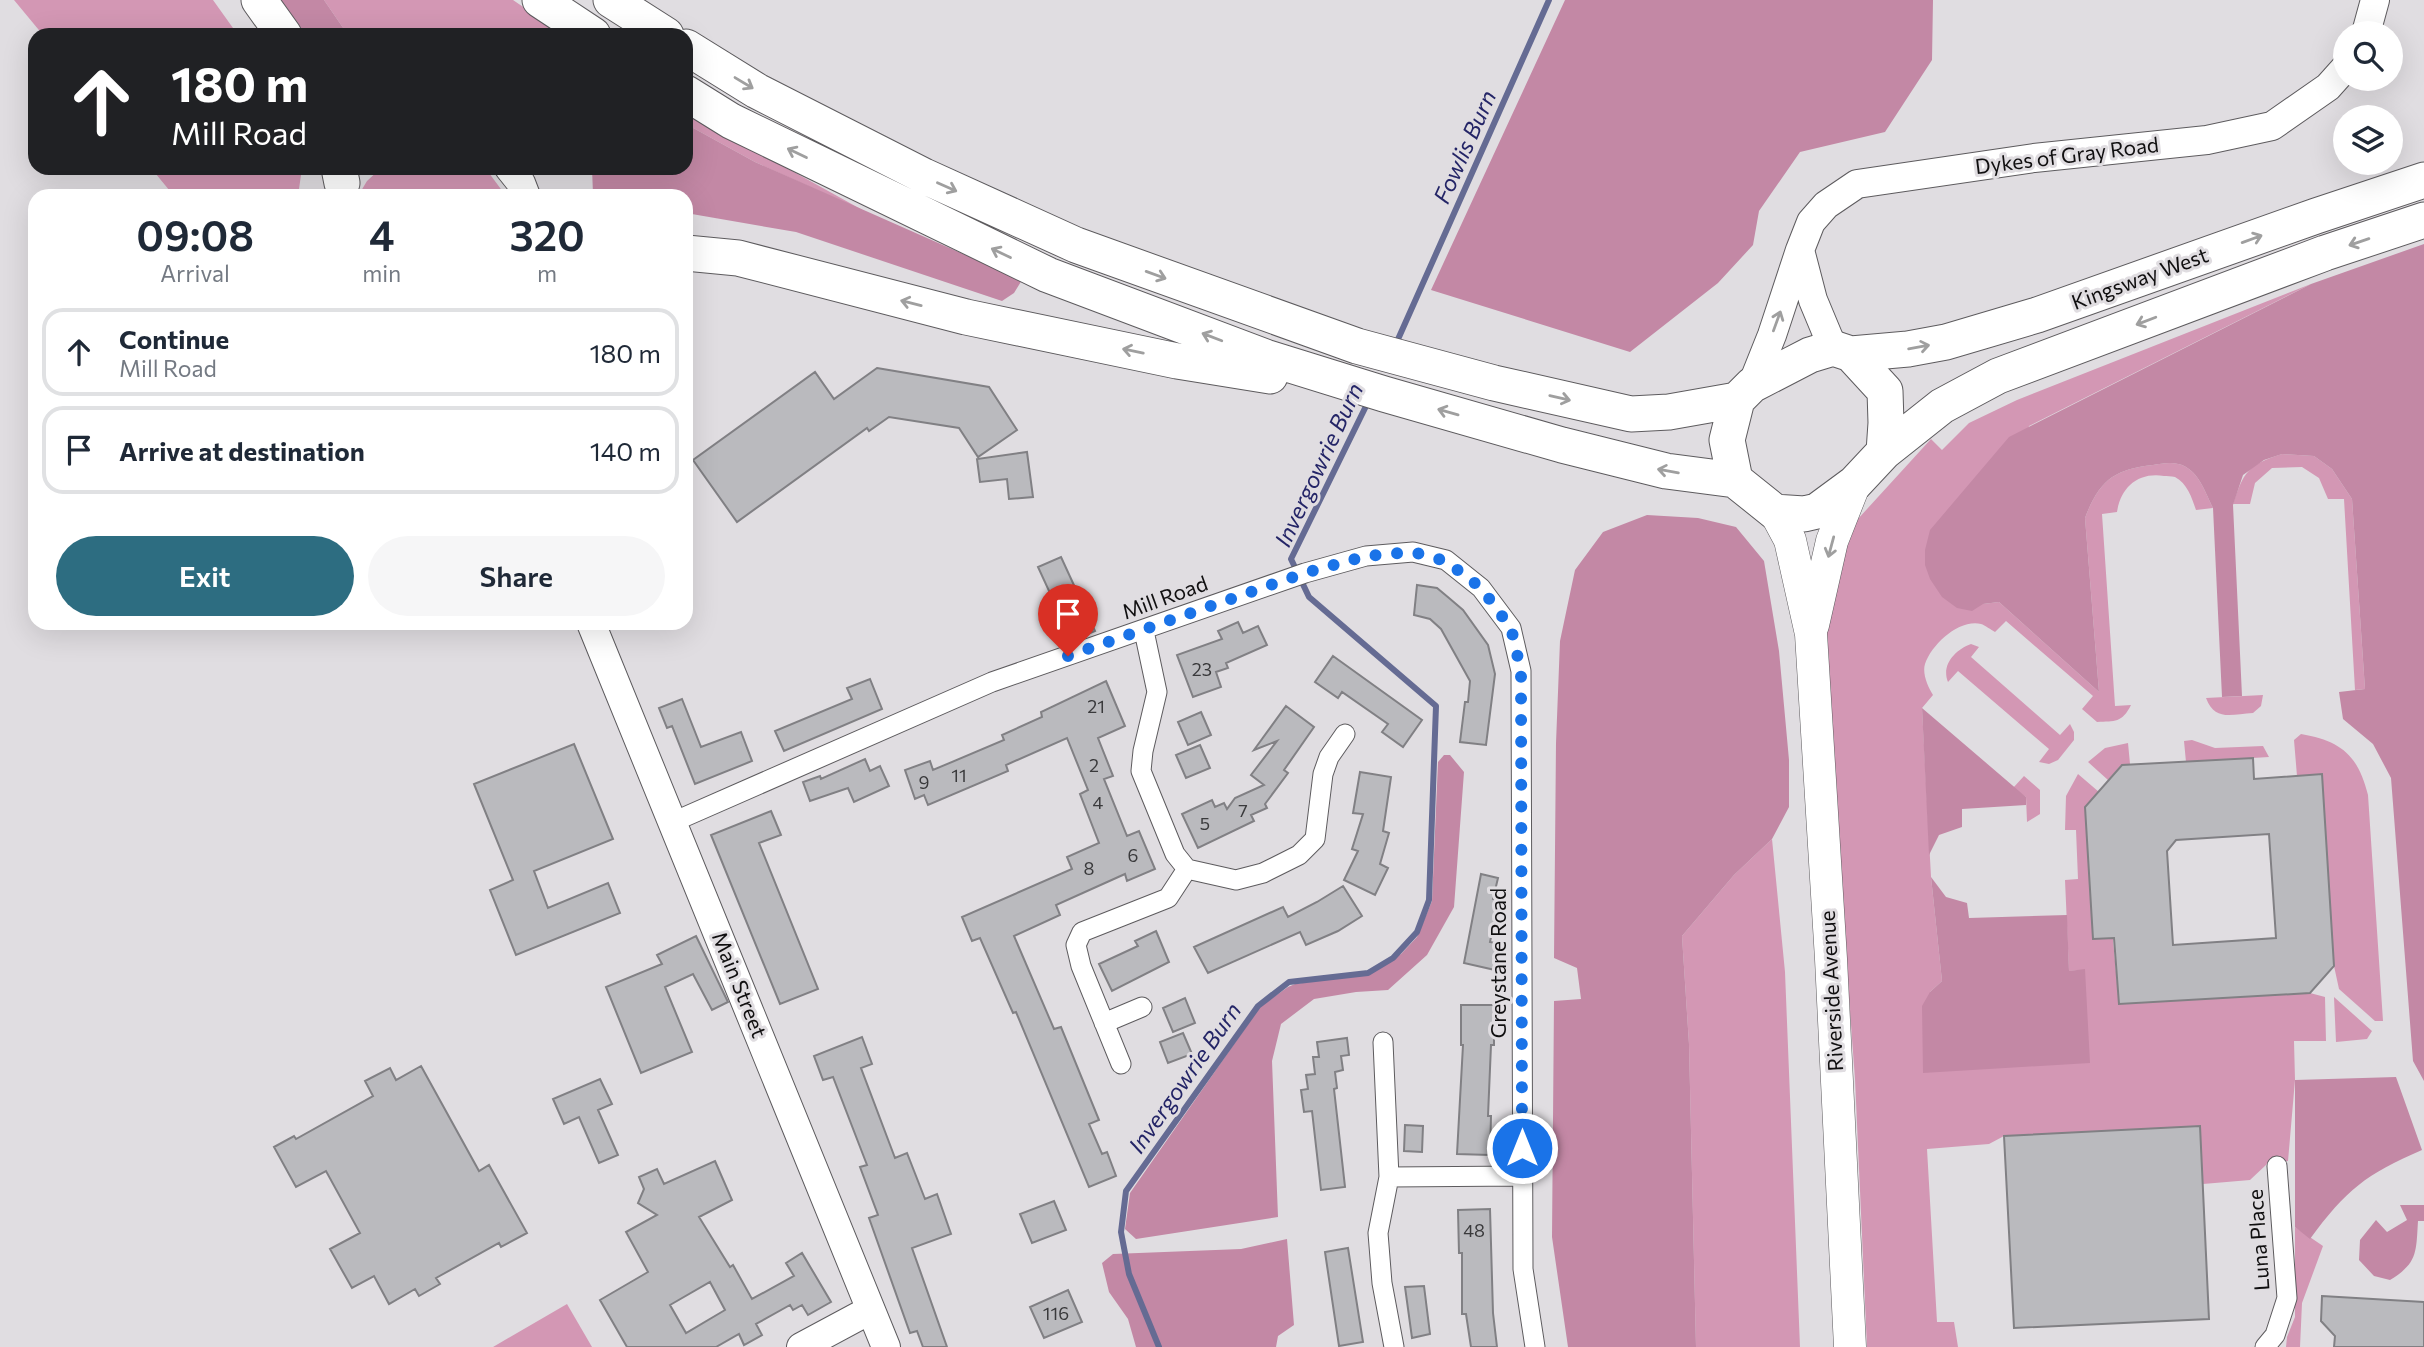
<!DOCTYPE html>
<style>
body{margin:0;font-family:Commissioner,sans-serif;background:#f6f6f7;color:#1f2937;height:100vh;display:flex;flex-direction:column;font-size:26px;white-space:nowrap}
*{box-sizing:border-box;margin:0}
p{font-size:23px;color:#747a83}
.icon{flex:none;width:38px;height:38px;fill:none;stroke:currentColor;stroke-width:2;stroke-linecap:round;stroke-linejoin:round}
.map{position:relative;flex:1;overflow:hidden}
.side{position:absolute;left:28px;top:189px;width:665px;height:441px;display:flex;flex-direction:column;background:#fff;border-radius:21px;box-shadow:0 7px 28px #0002}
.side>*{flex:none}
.guide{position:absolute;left:28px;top:28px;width:665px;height:147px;border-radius:21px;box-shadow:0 7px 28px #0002;background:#202124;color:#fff;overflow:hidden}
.fabs{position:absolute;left:2333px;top:21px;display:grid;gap:14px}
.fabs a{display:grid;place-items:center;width:70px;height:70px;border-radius:50%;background:#fff;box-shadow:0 7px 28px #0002;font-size:35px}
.pin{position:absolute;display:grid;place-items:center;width:60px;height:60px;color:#fff;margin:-72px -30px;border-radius:50% 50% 50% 0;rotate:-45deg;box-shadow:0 0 7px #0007}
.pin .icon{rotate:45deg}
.me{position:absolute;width:77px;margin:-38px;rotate:0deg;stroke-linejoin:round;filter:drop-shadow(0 0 5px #0008)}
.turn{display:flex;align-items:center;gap:24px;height:147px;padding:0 28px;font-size:32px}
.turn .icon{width:91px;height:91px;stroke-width:2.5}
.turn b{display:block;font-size:49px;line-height:60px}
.eta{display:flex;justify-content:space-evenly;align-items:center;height:119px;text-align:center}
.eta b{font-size:42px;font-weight:600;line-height:49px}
.cta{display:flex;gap:14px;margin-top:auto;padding:14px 28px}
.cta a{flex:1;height:80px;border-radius:42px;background:#2d6d81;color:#fff;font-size:28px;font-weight:600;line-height:80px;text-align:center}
.cta a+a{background:#f6f6f7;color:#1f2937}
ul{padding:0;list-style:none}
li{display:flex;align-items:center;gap:21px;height:88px;margin:0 14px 10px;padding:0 14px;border:4px solid #e0e1e3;border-radius:21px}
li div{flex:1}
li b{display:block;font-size:26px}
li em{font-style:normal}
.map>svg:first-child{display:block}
.green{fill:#d397b4}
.forest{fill:#c388a5}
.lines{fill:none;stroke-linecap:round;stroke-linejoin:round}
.stream{stroke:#656b93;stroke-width:6}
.building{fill:#bababe;stroke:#818084;stroke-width:2;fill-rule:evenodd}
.street-casing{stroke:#5d5b5e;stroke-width:21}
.secondary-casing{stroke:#5d5b5e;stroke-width:30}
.primary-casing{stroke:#5d5b5e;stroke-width:33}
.highway-casing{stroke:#5d5b5e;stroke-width:37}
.street{stroke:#fff;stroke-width:19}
.secondary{stroke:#fff;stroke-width:28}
.primary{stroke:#fff;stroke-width:32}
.highway{stroke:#fff;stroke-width:35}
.oneway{stroke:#9f9f9f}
.route{stroke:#1a73e8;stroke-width:12;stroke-dasharray:0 21.6}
.labels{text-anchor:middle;stroke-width:6;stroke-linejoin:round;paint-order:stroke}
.number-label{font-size:18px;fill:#3a3a3c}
.street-label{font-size:21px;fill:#100f10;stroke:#e0dde1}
.water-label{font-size:23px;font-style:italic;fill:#242567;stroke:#e0dde1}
</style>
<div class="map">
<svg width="2424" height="1347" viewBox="0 0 2424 1347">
<rect width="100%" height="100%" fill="#e0dde1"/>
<path class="green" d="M 14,0 L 213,0 L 238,35 L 43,35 Z
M 324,0 L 513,0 L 564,35 L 348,35 Z
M 686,112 L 866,212 L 755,162 L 686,124 Z
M 151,168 L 302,168 L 298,196 L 174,196 Z
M 381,168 L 482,168 L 489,173 L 506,196 L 358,196 L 367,181 Z
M 2311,284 L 2029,426 L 1983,604 L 1999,602 L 2099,692 L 2085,518 C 2099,481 2114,469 2153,465 C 2164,463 2176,461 2186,467 C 2200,475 2206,494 2213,508 L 2196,510 C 2192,498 2187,483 2175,477 C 2171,476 2167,476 2164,476 C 2138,472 2121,487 2117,512 L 2102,514 L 2115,706 L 2131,705 C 2122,723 2115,721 2097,722 L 2082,709 L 2093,696 L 2006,621 L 1995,632 C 1991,630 1985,625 1981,624 C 1959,619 1932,644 1925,664 C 1922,674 1928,687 1933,695 L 1922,708 L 1931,877 L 1942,981 L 1930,992 L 2085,970 L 2069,971 L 2065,880 L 2078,879 L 2076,830 L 2065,830 L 2066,796 L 2078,774 L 2099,792 L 2119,1004 L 2310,993 L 2325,997 L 2326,1041 L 2294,1041 L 2295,1080 L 2288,1161 L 2267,1164 L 2250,1180 L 2203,1184 L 2199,1126 L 2004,1136 L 1989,1144 L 1927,1149 L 1937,1322 L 1954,1322 L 1958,1347 L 1867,1347 L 1855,1079 L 1823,646 L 1834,567 L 1857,520 L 1931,439 L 1942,450 L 1969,423 L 2017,400 Z
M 2282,454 L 2314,456 L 2332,469 L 2352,499 L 2365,689 L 2355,690 L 2344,499 L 2328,499 L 2319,478 L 2302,467 L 2272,468 L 2255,483 L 2250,504 L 2233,504 C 2244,472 2247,465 2282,454 Z
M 1971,644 L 1979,647 L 1971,657 L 2060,735 L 2070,724 L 2074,732 L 2074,740 L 2058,760 L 2049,764 L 2039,762 L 2049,749 L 1958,671 L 1948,682 C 1941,665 1955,650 1971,644 Z
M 2263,695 L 2261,706 L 2253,713 C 2232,714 2215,722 2206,698 Z
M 2301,734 C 2341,741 2358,755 2368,795 L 2383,1021 L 2375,1021 L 2339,989 L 2334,966 L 2322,775 L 2297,776 L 2294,740 Z
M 2192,740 L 2215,748 L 2263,746 L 2269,757 L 2186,762 L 2184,741 Z
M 2128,743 L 2130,764 L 2121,765 L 2108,780 L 2088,762 L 2105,748 Z
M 2024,776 L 2040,790 L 2040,814 L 2027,822 L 2026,797 L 2013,788 Z
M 1772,839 L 1785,972 L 1800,1347 L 1696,1347 L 1689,1044 L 1682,936 L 1734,875 Z
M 2334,997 L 2372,1031 L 2367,1039 L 2336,1042 Z
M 2295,1227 L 2323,1246 L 2302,1303 L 2300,1347 L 2286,1347 L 2287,1337 L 2295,1317 Z
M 567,1304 L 592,1347 L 493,1347 Z"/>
<path class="forest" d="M 281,0 L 324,0 L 348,35 L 306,35 Z
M 1565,0 L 1933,0 L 1932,60 L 1885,132 L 1800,152 L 1759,211 L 1753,245 L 1718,283 L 1630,352 L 1431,290 Z
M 686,124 L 755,162 L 1022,280 L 1014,293 L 1002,301 L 796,232 L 686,213 L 686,196 L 590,196 L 593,194 L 592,168 L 686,168 Z
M 2424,244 L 2424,1081 L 2413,1061 L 2391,778 L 2373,744 L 2343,719 L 2339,692 L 2365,689 L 2352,499 L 2332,469 L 2314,456 L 2282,454 L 2264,460 L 2243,475 L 2233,505 L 2242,696 L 2222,697 L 2213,508 C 2206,494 2200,475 2186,467 C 2176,461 2164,463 2153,465 C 2114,469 2099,481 2085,518 L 2099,692 L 1999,602 L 1983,604 L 1972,611 L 1957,608 L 1942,597 L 1930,579 L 1925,565 L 1925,550 L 1930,530 L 2009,437 L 2311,284 Z
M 1647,515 L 1698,518 L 1736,527 L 1764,561 L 1779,651 L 1789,760 L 1789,807 L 1772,839 L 1734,875 L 1682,936 L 1689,1044 L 1696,1347 L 1568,1347 L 1552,1237 L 1554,1001 L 1581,999 L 1577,968 L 1554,958 L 1556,743 L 1560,641 L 1575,570 L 1603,532 Z
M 1922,708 L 2026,797 L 2026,805 L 1962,809 L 1962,827 L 1939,835 L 1929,855 Z
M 1444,755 L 1450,755 L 1464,772 L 1454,907 L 1427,955 L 1388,990 L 1356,992 L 1314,999 L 1281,1024 L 1272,1061 L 1278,1217 L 1136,1239 L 1125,1229 L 1130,1193 L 1260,1007 L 1288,987 L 1295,984 L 1368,974 L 1401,954 L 1417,937 L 1432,901 L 1438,762 Z
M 1931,877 L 1946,897 L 1967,903 L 1969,918 L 2067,915 L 2069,971 L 2085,969 L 2090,1063 L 1923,1073 L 1922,1006 L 1930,992 L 1942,981 Z
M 2396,1077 L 2422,1150 C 2366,1174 2346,1190 2310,1239 L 2295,1227 L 2295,1080 Z
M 2400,1205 L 2424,1205 L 2424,1221 L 2418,1221 C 2416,1252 2418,1263 2390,1280 L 2374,1276 L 2359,1260 L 2360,1240 L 2376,1220 L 2387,1232 L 2407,1220 Z
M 1287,1239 L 1294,1325 L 1278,1336 L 1276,1347 L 1136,1347 L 1128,1319 L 1109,1292 L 1102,1263 L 1113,1254 L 1241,1249 Z"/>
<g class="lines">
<path class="stream" d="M 1395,346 L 1549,0
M 1159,1347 L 1129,1274 L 1121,1232 L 1126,1191 L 1258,1006 L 1289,982 L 1368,973 L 1393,958 L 1417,932 L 1429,900 L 1436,706 L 1309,597 L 1291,559 L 1369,400"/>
</g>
<path class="building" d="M 877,368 L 989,387 L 1017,430 L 978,457 L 959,428 L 889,417 L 869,431 L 867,428 L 737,522 L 693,460 L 815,372 L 834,399 Z
M 1027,452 L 1033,497 L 1009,499 L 1007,479 L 980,482 L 977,459 Z
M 1061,557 L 1095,631 L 1072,641 L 1038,567 Z
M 1417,585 L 1437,588 L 1449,598 L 1463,610 L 1488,645 L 1495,674 L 1486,745 L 1460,742 L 1465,702 L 1468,702 L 1470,681 L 1441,629 L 1430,619 L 1414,615 Z
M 1238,622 L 1243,633 L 1258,626 L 1267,645 L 1226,663 L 1228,668 L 1216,672 L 1221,687 L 1193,697 L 1177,655 L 1222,639 L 1218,631 Z
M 1333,656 L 1422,720 L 1403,747 L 1382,732 L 1388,724 L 1342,692 L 1338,698 L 1315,682 Z
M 870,679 L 882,709 L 784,751 L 775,731 L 852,699 L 847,688 Z
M 1106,681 L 1125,726 L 1098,738 L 1113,776 L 1104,779 L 1127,836 L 1139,831 L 1155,869 L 1127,881 L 1125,874 L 1056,905 L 1060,915 L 1014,936 L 1054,1029 L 1061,1027 L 1099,1120 L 1089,1124 L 1102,1154 L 1107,1152 L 1116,1176 L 1089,1187 L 1016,1012 L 1013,1013 L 980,938 L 972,941 L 962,917 L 1072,869 L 1067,857 L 1099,843 L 1080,794 L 1088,790 L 1067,738 L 1006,765 L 1008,771 L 928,805 L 924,795 L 915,799 L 905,770 L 930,761 L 933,770 L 1004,740 L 1002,735 L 1042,717 L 1041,712 Z
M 682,699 L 701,747 L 741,732 L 752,761 L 695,784 L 672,726 L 667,728 L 659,708 Z
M 1286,706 L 1314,727 L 1284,770 L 1288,773 L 1265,804 L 1267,808 L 1251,815 L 1254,821 L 1198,848 L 1182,814 L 1212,800 L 1215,807 L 1224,803 L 1227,809 L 1235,798 L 1264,785 L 1251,775 L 1277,741 L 1254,750 Z
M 1201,712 L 1211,735 L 1188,745 L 1178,722 Z
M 574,744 L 613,839 L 534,871 L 548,908 L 608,883 L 620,913 L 516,955 L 490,890 L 513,880 L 474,784 Z
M 1200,745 L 1210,768 L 1186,778 L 1176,755 Z
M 2253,758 L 2254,779 L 2322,774 L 2334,966 L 2310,993 L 2119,1004 L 2114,938 L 2093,939 L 2085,807 L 2122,765 ZM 2269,834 L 2276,938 L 2173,945 L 2167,851 L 2176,840 Z
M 865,759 L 870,771 L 880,766 L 889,786 L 854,802 L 848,788 L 810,801 L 803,782 L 820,776 L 821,779 Z
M 1360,772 L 1391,777 L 1383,831 L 1389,833 L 1380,864 L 1388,868 L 1375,895 L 1344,880 L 1358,851 L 1352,849 L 1363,814 L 1353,813 Z
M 771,811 L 781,835 L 759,843 L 818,989 L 780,1004 L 711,835 Z
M 1481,874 L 1498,878 L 1493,899 L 1499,900 L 1490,942 L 1500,944 L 1495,970 L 1464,963 Z
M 1343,886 L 1362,916 L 1338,931 L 1306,945 L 1300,932 L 1208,973 L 1194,947 L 1283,907 L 1288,917 L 1317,902 Z
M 1156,931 L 1169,962 L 1112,991 L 1099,964 L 1138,946 L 1135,941 Z
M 696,936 L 728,1002 L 712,1010 L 693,974 L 665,987 L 692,1052 L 641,1073 L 606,987 L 662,964 L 657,955 Z
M 1185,998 L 1195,1023 L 1173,1032 L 1163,1008 Z
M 1461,1005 L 1494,1005 L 1494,1045 L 1491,1045 L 1488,1116 L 1491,1116 L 1490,1155 L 1457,1154 L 1463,1045 L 1461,1045 Z
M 1183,1033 L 1192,1054 L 1168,1063 L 1160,1042 Z
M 862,1037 L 872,1064 L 861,1068 L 895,1158 L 907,1153 L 925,1199 L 937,1194 L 951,1234 L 912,1248 L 947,1347 L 923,1347 L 917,1331 L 910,1333 L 869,1218 L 878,1215 L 860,1167 L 867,1165 L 833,1077 L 823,1080 L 814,1056 Z
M 1347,1038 L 1349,1055 L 1341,1056 L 1343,1070 L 1335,1072 L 1337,1088 L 1334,1089 L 1345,1187 L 1321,1190 L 1312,1111 L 1304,1112 L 1301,1090 L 1308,1089 L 1306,1075 L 1315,1074 L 1313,1057 L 1319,1057 L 1317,1042 Z
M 421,1066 L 479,1171 L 489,1165 L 527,1233 L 501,1247 L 499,1243 L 436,1278 L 440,1284 L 419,1296 L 415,1289 L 389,1304 L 374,1276 L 352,1288 L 330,1249 L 360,1233 L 326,1171 L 296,1187 L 274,1147 L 294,1136 L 296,1139 L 373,1096 L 365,1081 L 390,1068 L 396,1080 Z
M 600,1079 L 612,1104 L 598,1110 L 618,1155 L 599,1163 L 579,1117 L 564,1124 L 553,1099 Z
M 1405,1125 L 1423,1126 L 1422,1152 L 1404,1151 Z
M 2200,1126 L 2209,1319 L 2014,1328 L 2004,1136 Z
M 715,1161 L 732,1200 L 699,1217 L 730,1267 L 733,1265 L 752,1299 L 794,1276 L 786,1263 L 802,1253 L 831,1302 L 808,1315 L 802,1305 L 793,1310 L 790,1305 L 756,1324 L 762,1335 L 744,1345 L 739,1334 L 716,1347 L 627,1347 L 600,1300 L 648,1272 L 626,1232 L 657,1215 L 638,1203 L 644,1189 L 639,1177 L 657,1169 L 664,1184 ZM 710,1282 L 725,1310 L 686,1333 L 670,1305 Z
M 1054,1201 L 1066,1230 L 1032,1243 L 1020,1214 Z
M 1490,1209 L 1493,1313 L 1497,1347 L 1471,1347 L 1466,1314 L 1462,1314 L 1462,1253 L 1459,1253 L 1458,1210 Z
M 1348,1248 L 1363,1342 L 1339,1346 L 1325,1252 Z
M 1424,1286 L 1430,1334 L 1412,1338 L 1405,1287 Z
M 1068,1290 L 1082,1322 L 1044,1338 L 1030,1307 Z
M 2322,1296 L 2424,1302 L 2424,1347 L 2334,1347 L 2335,1336 L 2321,1321 Z"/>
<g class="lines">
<g class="street-casing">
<path id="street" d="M 1144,631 L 1157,692 L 1143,751 L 1141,771 L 1175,854 L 1187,869 L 1236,880 L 1263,873 L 1299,855 L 1315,839 L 1323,774 L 1329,757 L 1345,734
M 673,822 L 992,682 L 1305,573 L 1366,556 L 1413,552 L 1446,560 L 1481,588 L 1511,628 L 1521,671 L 1523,1269 L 1535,1347
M 1104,1023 L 1142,1007
M 1383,1042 L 1389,1177 L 1378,1233 L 1382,1283 L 1394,1347
M 1121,1064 L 1081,966 L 1076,945 L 1082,932 L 1168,898 L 1187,869
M 1389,1177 L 1522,1176
M 2265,1347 L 2275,1335 L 2287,1298 L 2277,1166"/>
</g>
<g class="secondary-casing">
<path id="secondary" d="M 2366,33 L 2375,0
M 509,168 L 521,183 L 526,196
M 1800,250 L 1813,300 L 1833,348
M 1752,385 L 1772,335 L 1800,250 L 1811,222 L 1826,205 L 1857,184 L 2034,158 L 2207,140 L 2272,126 L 2328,87 L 2345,68
M 591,623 L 886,1347
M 801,1347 L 870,1310"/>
</g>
<g class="primary-casing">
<path id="primary" d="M 1775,512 L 1790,540 L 1811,634 L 1831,959 L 1850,1347
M 1813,625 L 1832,541 L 1855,483"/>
</g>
<g class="highway-casing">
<path id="highway" d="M 259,0 L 284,35
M 540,0 L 593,35
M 611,0 L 666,35
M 686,47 L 757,91 L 924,176 L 1076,245 L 1357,346 L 1494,383 L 1631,414 L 1669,412 L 1737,400
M 686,93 L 731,121 L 1048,275 L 1268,358 L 1384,394 L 1562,445 L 1666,471 L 1735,480
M 339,168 L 342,183
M 686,253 L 738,258 L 966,317 L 1177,361 L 1270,376
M 1833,348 L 1851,354 L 1885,391 L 1886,423 L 1884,452 L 1855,483 L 1817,511 L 1804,514 L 1775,512 L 1735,480 L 1727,440 L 1737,400 L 1752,385 L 1810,355 Z
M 1851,354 L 1908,349 L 1946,342 L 2037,315 L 2316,216 L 2424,180
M 1884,452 L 1942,406 L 1998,376 L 2325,253 L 2424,220"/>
</g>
<use href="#street" class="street"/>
<use href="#secondary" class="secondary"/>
<use href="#primary" class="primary"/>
<use href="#highway" class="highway"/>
</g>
<defs><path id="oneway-shaft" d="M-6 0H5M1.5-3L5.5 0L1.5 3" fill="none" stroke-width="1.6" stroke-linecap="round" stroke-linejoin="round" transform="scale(1.75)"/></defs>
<g class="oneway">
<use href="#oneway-shaft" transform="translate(744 83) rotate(31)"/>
<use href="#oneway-shaft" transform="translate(797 153) rotate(-154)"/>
<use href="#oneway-shaft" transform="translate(947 187) rotate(24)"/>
<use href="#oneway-shaft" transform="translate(2252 239) rotate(-20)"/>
<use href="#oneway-shaft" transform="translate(2359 242) rotate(161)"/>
<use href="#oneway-shaft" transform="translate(1001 253) rotate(-154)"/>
<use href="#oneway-shaft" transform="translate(1156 275) rotate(20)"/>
<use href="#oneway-shaft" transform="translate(911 303) rotate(-166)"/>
<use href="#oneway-shaft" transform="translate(1777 321) rotate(-70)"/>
<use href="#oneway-shaft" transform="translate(2146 321) rotate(159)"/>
<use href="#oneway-shaft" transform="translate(1212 337) rotate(-159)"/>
<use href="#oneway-shaft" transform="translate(1919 347) rotate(-10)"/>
<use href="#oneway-shaft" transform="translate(1133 351) rotate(-168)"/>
<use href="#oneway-shaft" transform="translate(1560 398) rotate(13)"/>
<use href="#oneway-shaft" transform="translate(1448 412) rotate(-164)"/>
<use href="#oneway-shaft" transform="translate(1668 471) rotate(-170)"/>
<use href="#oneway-shaft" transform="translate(1831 547) rotate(105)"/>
</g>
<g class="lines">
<path class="route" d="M 1068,656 L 1305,573 L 1366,556 L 1413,552 L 1446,561 L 1481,588 L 1511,628 L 1521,671 L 1522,1148"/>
</g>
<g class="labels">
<g class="number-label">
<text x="1202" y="676">23</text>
<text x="1096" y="713">21</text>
<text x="1094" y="772">2</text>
<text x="959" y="782">11</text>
<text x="924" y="789">9</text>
<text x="1098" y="809">4</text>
<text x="1243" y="817">7</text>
<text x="1205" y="830">5</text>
<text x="1133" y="862">6</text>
<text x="1089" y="875">8</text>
<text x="1474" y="1237">48</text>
<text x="1056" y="1320">116</text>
</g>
<g class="street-label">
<text transform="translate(2067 156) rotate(-7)" y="7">Dykes of Gray Road</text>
<text transform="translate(2140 279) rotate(-20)" y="7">Kingsway West</text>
<text transform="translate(1165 598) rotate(-20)" y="7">Mill Road</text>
<text transform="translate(1499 963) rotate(-90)" y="7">Greystane Road</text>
<text transform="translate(739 985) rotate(68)" y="7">Main Street</text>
<text transform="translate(1832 991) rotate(-93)" y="7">Riverside Avenue</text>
<text transform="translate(2259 1240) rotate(-94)" y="7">Luna Place</text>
</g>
<g class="water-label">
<text transform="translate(1465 147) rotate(-66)" y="8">Fowlis Burn</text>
<text transform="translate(1319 465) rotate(-65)" y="8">Invergowrie Burn</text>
<text transform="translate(1185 1078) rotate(-55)" y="8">Invergowrie Burn</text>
</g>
</g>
</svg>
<div class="fabs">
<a><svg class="icon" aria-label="search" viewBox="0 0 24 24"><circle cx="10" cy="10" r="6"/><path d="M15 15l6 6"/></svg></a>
<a><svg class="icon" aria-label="layers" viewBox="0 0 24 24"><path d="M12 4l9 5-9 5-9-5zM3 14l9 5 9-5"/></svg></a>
</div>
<div class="pin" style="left:1068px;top:656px;background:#d93025"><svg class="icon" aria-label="arrive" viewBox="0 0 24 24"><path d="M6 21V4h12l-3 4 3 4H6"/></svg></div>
<svg class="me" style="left:1522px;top:1148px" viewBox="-20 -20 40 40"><circle r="17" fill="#1a73e8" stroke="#fff" stroke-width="3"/><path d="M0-11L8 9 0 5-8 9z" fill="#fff"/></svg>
<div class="guide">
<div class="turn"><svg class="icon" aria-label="ahead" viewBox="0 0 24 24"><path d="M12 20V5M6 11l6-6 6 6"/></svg><div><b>180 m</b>Mill Road</div></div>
</div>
<section class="side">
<div class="eta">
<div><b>09:08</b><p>Arrival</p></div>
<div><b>4</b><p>min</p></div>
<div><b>320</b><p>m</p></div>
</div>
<ul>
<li><svg class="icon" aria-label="ahead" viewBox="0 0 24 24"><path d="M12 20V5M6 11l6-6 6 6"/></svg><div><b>Continue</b><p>Mill Road</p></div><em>180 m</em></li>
<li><svg class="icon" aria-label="arrive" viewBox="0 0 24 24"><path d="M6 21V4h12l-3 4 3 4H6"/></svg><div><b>Arrive at destination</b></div><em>140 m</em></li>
</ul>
<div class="cta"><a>Exit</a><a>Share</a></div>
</section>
</div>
